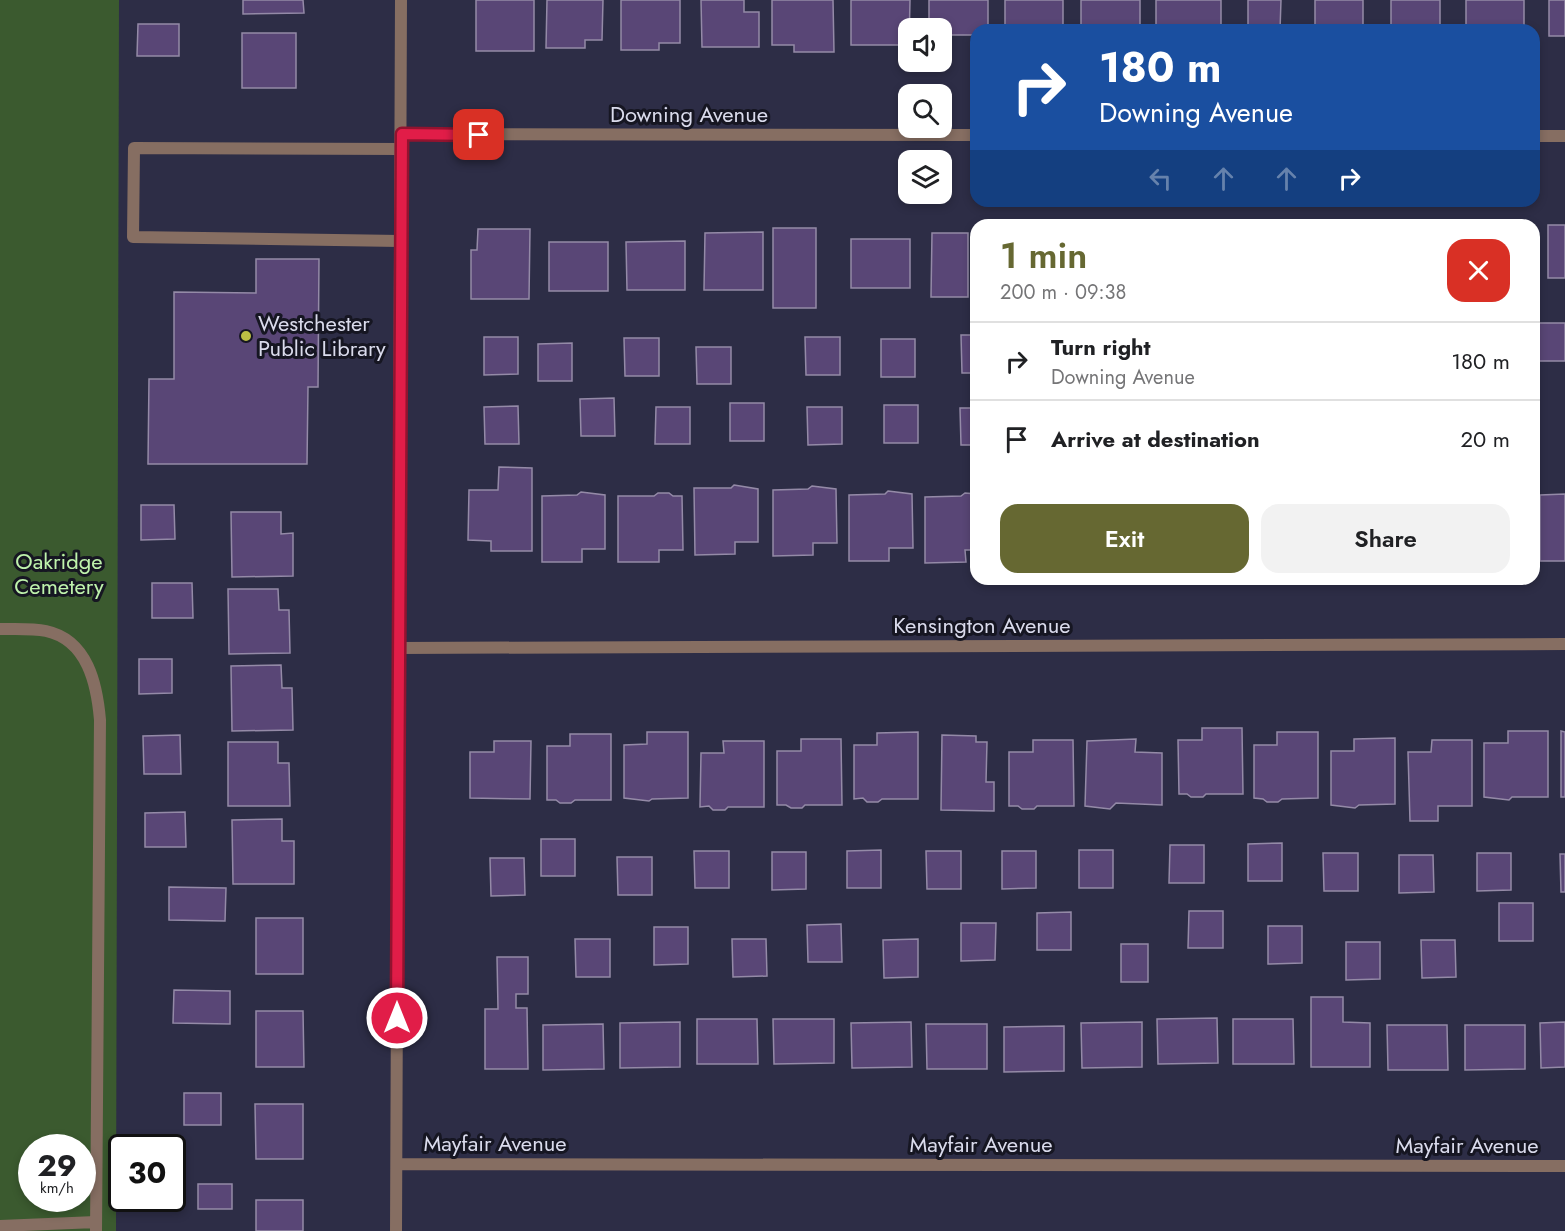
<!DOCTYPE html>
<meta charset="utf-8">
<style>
body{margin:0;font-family:Jost,sans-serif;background:#f2f2f2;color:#202124;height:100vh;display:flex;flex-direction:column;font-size:22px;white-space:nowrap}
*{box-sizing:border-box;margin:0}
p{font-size:20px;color:#757577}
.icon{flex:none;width:33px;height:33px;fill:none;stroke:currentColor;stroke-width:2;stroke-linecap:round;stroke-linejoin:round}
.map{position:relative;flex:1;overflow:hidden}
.side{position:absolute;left:970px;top:219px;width:570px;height:366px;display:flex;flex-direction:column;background:#fff;border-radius:18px;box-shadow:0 3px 9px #0003}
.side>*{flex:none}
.top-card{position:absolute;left:970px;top:24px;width:570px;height:183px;border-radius:18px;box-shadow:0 3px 9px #0003;background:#1a4fa0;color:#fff;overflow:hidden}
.buttons{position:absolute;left:898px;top:18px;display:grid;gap:12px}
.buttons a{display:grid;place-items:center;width:54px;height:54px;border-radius:12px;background:#fff;box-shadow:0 3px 9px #0003;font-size:30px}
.speed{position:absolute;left:18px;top:1134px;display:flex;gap:12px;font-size:30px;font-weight:700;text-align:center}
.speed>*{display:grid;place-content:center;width:78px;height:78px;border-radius:50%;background:#fff;box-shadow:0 3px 9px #0003;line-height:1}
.speed small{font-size:15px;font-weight:400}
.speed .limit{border:3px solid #111;border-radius:9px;background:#fff;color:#111}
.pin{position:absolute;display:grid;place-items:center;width:51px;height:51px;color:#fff;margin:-26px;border-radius:12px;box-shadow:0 3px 9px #0006}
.me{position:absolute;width:66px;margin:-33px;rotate:0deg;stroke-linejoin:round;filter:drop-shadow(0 0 4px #0008)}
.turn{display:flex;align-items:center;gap:21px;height:126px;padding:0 30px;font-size:27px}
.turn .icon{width:78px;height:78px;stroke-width:2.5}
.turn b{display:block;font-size:42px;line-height:51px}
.lanes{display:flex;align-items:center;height:57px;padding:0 30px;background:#0003;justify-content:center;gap:30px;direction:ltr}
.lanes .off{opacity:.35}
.round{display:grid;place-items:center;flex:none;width:63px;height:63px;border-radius:18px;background:#f2f2f2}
.headline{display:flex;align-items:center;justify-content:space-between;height:102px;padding:0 30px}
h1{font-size:36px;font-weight:600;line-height:45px;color:#666832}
.action{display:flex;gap:12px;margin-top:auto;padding:12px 30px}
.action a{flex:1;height:69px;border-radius:18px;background:#666832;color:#fff;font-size:24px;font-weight:600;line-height:69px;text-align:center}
.action a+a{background:#f2f2f2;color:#202124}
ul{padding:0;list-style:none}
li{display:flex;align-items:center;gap:18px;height:78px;padding:0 30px;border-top:2px solid #e0e0e0}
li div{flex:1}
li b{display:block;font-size:22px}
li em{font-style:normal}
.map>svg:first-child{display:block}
.green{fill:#3b5a2f;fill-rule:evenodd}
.building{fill:#594676;stroke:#948aa7;stroke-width:1.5}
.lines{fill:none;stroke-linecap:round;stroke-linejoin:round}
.lane{stroke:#866e62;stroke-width:12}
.street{stroke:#866e62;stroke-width:12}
.route-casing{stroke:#92132f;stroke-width:15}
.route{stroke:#e11d48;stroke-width:10}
.poi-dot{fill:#bcbf44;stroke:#161622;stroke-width:2}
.labels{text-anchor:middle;stroke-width:6;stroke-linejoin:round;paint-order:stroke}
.street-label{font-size:22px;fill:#dadbec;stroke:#161622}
.poi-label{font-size:22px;fill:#dadbec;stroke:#161622;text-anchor:start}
.park-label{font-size:22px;fill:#bff3ac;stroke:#161622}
</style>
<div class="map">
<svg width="1565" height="1231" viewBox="0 0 1565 1231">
<rect width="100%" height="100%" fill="#2d2d46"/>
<path class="green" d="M 0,0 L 119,0 L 116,1231 L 0,1231 ZM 32,1148 L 82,1148 L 82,1198 L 32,1198 Z"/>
<path class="building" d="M 243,0 L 303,0 L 304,13 L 243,14 Z
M 476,0 L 534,0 L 534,51 L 476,51 Z
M 547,0 L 603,0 L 602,40 L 585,40 L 585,48 L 546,48 Z
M 621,0 L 680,0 L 680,43 L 659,43 L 659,50 L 621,50 Z
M 701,0 L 744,0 L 744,12 L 759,12 L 759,47 L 702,47 Z
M 772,0 L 833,0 L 834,52 L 794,52 L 794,45 L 772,45 Z
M 851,0 L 910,0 L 909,45 L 851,45 Z
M 929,0 L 988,0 L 988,30 L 976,30 L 976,35 L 942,35 L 942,28 L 929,28 Z
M 1005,0 L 1063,0 L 1063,30 L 1005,30 Z
M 1081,0 L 1140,0 L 1140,30 L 1081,30 Z
M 1156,0 L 1221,0 L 1221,28 L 1156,30 Z
M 1248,0 L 1281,0 L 1280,30 L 1248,30 Z
M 1315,0 L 1363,0 L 1363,30 L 1315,30 Z
M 1391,0 L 1440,0 L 1440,30 L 1391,30 Z
M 1466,0 L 1524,0 L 1524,30 L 1466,30 Z
M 1549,0 L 1565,0 L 1565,36 L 1549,36 Z
M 138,24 L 179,24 L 179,56 L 137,56 Z
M 242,33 L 296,33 L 296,88 L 242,88 Z
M 1548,225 L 1565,225 L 1565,278 L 1548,278 Z
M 773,228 L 816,228 L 816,308 L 773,308 Z
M 478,229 L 530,229 L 529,299 L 471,299 L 471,250 L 477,250 Z
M 763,232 L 763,290 L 704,290 L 705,233 Z
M 932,233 L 968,233 L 968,297 L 931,297 Z
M 851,239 L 910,239 L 910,288 L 851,288 Z
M 685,241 L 685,290 L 627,290 L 626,242 Z
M 549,242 L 608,242 L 608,291 L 549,291 Z
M 256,259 L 319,259 L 318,387 L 308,387 L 307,464 L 148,464 L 149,379 L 174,379 L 174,292 L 256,293 Z
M 1537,323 L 1565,323 L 1565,361 L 1537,361 Z
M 961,335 L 976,335 L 976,373 L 962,373 Z
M 484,337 L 518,337 L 518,374 L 484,375 Z
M 805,337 L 840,337 L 840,375 L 806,375 Z
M 624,338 L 659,338 L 659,376 L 625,376 Z
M 881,339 L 915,339 L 915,377 L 881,377 Z
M 572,343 L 572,381 L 538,381 L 538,344 Z
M 696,347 L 731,347 L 731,384 L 697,384 Z
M 614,398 L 615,436 L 581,436 L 580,399 Z
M 730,403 L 764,403 L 764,441 L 730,441 Z
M 884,405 L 918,405 L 918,443 L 884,443 Z
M 518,406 L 519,444 L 485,444 L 484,407 Z
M 656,407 L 690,407 L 690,444 L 655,444 Z
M 807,407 L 842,407 L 842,444 L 808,445 Z
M 960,408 L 976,408 L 976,445 L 961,445 Z
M 499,467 L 532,468 L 532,551 L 491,551 L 491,541 L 468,540 L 469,490 L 498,490 Z
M 734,485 L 758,489 L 758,542 L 735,542 L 735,554 L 695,555 L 694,488 L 731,488 Z
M 812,486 L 836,489 L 837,543 L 813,543 L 813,555 L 773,556 L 773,490 L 808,489 Z
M 888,491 L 912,494 L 913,548 L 889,548 L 889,561 L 849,561 L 849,495 L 885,494 Z
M 581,492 L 605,495 L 605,549 L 582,549 L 582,562 L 542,562 L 542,496 L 577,495 Z
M 658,493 L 669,493 L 673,496 L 682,496 L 683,550 L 659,550 L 659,562 L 618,562 L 618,496 L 654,496 Z
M 965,493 L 976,494 L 976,550 L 965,550 L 966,562 L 925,563 L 925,497 L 961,496 Z
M 1565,494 L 1565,561 L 1540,561 L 1540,495 Z
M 141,505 L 174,505 L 175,539 L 141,540 Z
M 231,512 L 281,512 L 281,534 L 293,533 L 293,576 L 232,577 Z
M 152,583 L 192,583 L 193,618 L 152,618 Z
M 228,589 L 278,589 L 279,610 L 289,610 L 290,653 L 229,654 Z
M 139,659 L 172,659 L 172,693 L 139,694 Z
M 281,665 L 282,688 L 292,688 L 293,730 L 232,731 L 231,666 Z
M 1202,728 L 1242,728 L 1243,794 L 1206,794 L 1203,797 L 1191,797 L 1187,794 L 1179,794 L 1178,740 L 1202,740 Z
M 1508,731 L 1548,731 L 1548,797 L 1512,797 L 1509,800 L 1484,797 L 1484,743 L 1508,743 Z
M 1561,731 L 1565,732 L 1565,797 L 1561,797 Z
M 647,732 L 688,732 L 688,798 L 652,799 L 649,801 L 624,798 L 624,745 L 647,744 Z
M 918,732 L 918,799 L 882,799 L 878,802 L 867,802 L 863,798 L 854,799 L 854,745 L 877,745 L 877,733 Z
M 1277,732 L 1318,732 L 1318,798 L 1282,799 L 1278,802 L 1267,802 L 1263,799 L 1254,798 L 1254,745 L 1277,745 Z
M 570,734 L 611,734 L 611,800 L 575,800 L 571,803 L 560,803 L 556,800 L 547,800 L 547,746 L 570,746 Z
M 180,735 L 181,774 L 144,774 L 143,736 Z
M 942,735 L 976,736 L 976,742 L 987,742 L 986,782 L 994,782 L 994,811 L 941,810 Z
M 1395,738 L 1395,804 L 1359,805 L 1355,808 L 1331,805 L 1331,751 L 1354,751 L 1354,739 Z
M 801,739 L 841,739 L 842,805 L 805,805 L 802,808 L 791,808 L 786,805 L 777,805 L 777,751 L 801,751 Z
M 1136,739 L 1135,752 L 1162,753 L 1162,805 L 1116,803 L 1110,809 L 1085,806 L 1087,741 Z
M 1033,740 L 1073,740 L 1074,806 L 1037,806 L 1034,809 L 1022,809 L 1018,806 L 1009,806 L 1009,752 L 1033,752 Z
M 1432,740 L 1472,740 L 1472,806 L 1438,806 L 1438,821 L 1410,821 L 1408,752 L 1431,752 Z
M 494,741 L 531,741 L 530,799 L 470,798 L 470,752 L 494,752 Z
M 723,741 L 764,741 L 764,807 L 728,807 L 725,810 L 713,810 L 709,806 L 700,807 L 701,753 L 724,753 Z
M 228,742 L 278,742 L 278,763 L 289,763 L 290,806 L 228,806 Z
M 185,812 L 186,847 L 145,847 L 145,813 Z
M 282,819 L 282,841 L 294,841 L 294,884 L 233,884 L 232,820 Z
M 541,839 L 575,839 L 575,876 L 541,876 Z
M 1282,843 L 1282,881 L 1248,881 L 1248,844 Z
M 1170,845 L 1204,845 L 1204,883 L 1169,883 Z
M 881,850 L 881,888 L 847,888 L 847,851 Z
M 1079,850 L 1113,850 L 1113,888 L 1079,888 Z
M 694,851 L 729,851 L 729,888 L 695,888 Z
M 926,851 L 961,851 L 961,889 L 927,889 Z
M 1002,851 L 1036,851 L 1036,888 L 1002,889 Z
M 772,852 L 806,852 L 806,889 L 772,890 Z
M 1323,853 L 1358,853 L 1358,891 L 1324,891 Z
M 1477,853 L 1511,853 L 1511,890 L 1477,891 Z
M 1560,854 L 1565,854 L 1565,892 L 1561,892 Z
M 1399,855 L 1433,855 L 1434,892 L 1399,893 Z
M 617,857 L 652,857 L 652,895 L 618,895 Z
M 490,858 L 524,858 L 525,895 L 491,896 Z
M 169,887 L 226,888 L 225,921 L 169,920 Z
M 1499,903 L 1533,903 L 1533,941 L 1499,941 Z
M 1189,911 L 1223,911 L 1223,948 L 1188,948 Z
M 1071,912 L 1071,950 L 1037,950 L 1037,913 Z
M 256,918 L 303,918 L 303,974 L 256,974 Z
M 961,923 L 996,923 L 995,960 L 961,961 Z
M 841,924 L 842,962 L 808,962 L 807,925 Z
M 1268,926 L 1302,926 L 1302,963 L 1268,964 Z
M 654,927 L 688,927 L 688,964 L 654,965 Z
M 575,939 L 610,939 L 610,977 L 576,977 Z
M 732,939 L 766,939 L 767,976 L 733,977 Z
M 918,939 L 918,977 L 884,978 L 883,940 Z
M 1421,940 L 1455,940 L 1456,977 L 1422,978 Z
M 1346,942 L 1380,942 L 1380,979 L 1346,980 Z
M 1121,944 L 1148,944 L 1148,982 L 1121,982 Z
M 497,957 L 528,957 L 528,994 L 516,994 L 516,1008 L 527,1008 L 528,1069 L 485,1069 L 485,1009 L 498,1009 Z
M 174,990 L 230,991 L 230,1024 L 173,1023 Z
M 1311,997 L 1343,997 L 1343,1022 L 1370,1023 L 1370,1067 L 1311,1067 Z
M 256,1011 L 303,1011 L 304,1067 L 256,1067 Z
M 1217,1018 L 1218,1063 L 1158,1064 L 1157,1019 Z
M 697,1019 L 757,1019 L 758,1064 L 697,1064 Z
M 773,1019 L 834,1019 L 834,1063 L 774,1064 Z
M 1233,1019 L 1293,1019 L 1294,1064 L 1233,1064 Z
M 680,1022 L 680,1067 L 620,1068 L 620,1023 Z
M 911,1022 L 912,1067 L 852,1068 L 851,1023 Z
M 1142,1022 L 1142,1067 L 1082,1068 L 1081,1023 Z
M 1565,1022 L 1565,1067 L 1541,1068 L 1540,1023 Z
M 603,1024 L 604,1069 L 543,1070 L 543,1025 Z
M 926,1024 L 987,1024 L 987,1069 L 927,1069 Z
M 1387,1025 L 1447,1025 L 1448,1070 L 1388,1070 Z
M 1465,1025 L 1525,1025 L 1525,1069 L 1465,1070 Z
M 1064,1026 L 1064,1071 L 1004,1072 L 1004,1027 Z
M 184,1093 L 221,1093 L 221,1125 L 184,1125 Z
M 255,1104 L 303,1104 L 303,1159 L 256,1159 Z
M 198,1184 L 232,1184 L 232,1209 L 198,1209 Z
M 256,1200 L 303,1200 L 303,1231 L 256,1231 Z"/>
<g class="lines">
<path class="lane" d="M 400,241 L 133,237 L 134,148 L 402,149
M 0,629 C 15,629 32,628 46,631 C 88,640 97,685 100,720 L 96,1231
M 0,1226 L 96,1222"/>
<path class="street" d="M 402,134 L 976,135
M 1534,136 L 1565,136
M 399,648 L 1565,644
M 397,1164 L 1565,1166
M 396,1231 L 401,0"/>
</g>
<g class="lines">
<g class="route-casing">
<path id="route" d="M 397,1018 L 402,134 L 479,135"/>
</g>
<use href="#route" class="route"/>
</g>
<circle class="poi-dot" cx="246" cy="336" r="6"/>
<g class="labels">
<g class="street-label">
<text x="689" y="122">Downing Avenue</text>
<text x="982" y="633">Kensington Avenue</text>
<text x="495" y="1151">Mayfair Avenue</text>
<text x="981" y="1152">Mayfair Avenue</text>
<text x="1467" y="1153">Mayfair Avenue</text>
</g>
<g class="poi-label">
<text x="258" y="331">Westchester<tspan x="258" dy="25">Public Library</tspan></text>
</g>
<g class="park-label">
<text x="59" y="569">Oakridge<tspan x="59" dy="25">Cemetery</tspan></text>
</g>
</g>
</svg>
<div class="buttons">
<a><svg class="icon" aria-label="sound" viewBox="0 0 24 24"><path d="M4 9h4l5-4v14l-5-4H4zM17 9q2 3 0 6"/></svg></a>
<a><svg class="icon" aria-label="search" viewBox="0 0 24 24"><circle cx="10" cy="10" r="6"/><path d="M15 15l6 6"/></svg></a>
<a><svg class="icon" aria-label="layers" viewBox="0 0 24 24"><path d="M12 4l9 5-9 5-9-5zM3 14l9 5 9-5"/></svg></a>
</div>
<div class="speed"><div>29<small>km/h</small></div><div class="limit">30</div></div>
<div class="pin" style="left:479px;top:135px;background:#d93025"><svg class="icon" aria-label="arrive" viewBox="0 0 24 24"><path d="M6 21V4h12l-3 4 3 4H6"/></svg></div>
<svg class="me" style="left:397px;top:1018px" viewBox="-20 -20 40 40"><circle r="17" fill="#e11d48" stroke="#fff" stroke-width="3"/><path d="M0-11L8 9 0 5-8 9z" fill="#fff"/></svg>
<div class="top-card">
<div class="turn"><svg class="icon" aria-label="right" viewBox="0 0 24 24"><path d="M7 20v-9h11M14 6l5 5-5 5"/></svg><div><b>180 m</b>Downing Avenue</div></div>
<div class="lanes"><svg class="icon off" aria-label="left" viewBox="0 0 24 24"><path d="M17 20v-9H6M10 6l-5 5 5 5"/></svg><svg class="icon off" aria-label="ahead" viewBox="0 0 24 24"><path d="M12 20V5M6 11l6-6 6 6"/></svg><svg class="icon off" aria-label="ahead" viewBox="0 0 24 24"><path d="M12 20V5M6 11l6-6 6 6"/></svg><svg class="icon" aria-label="right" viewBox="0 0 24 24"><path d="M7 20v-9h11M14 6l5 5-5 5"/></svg></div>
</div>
<section class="side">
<div class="headline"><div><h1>1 min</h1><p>200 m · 09:38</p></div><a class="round" style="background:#d93025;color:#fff"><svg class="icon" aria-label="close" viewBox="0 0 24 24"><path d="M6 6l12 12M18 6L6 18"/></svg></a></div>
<ul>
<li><svg class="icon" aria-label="right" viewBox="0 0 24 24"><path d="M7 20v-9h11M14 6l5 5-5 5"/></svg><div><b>Turn right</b><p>Downing Avenue</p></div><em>180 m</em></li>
<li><svg class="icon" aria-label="arrive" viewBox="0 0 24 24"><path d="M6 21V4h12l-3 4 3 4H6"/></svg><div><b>Arrive at destination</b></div><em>20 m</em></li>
</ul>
<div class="action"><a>Exit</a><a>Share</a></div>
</section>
</div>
